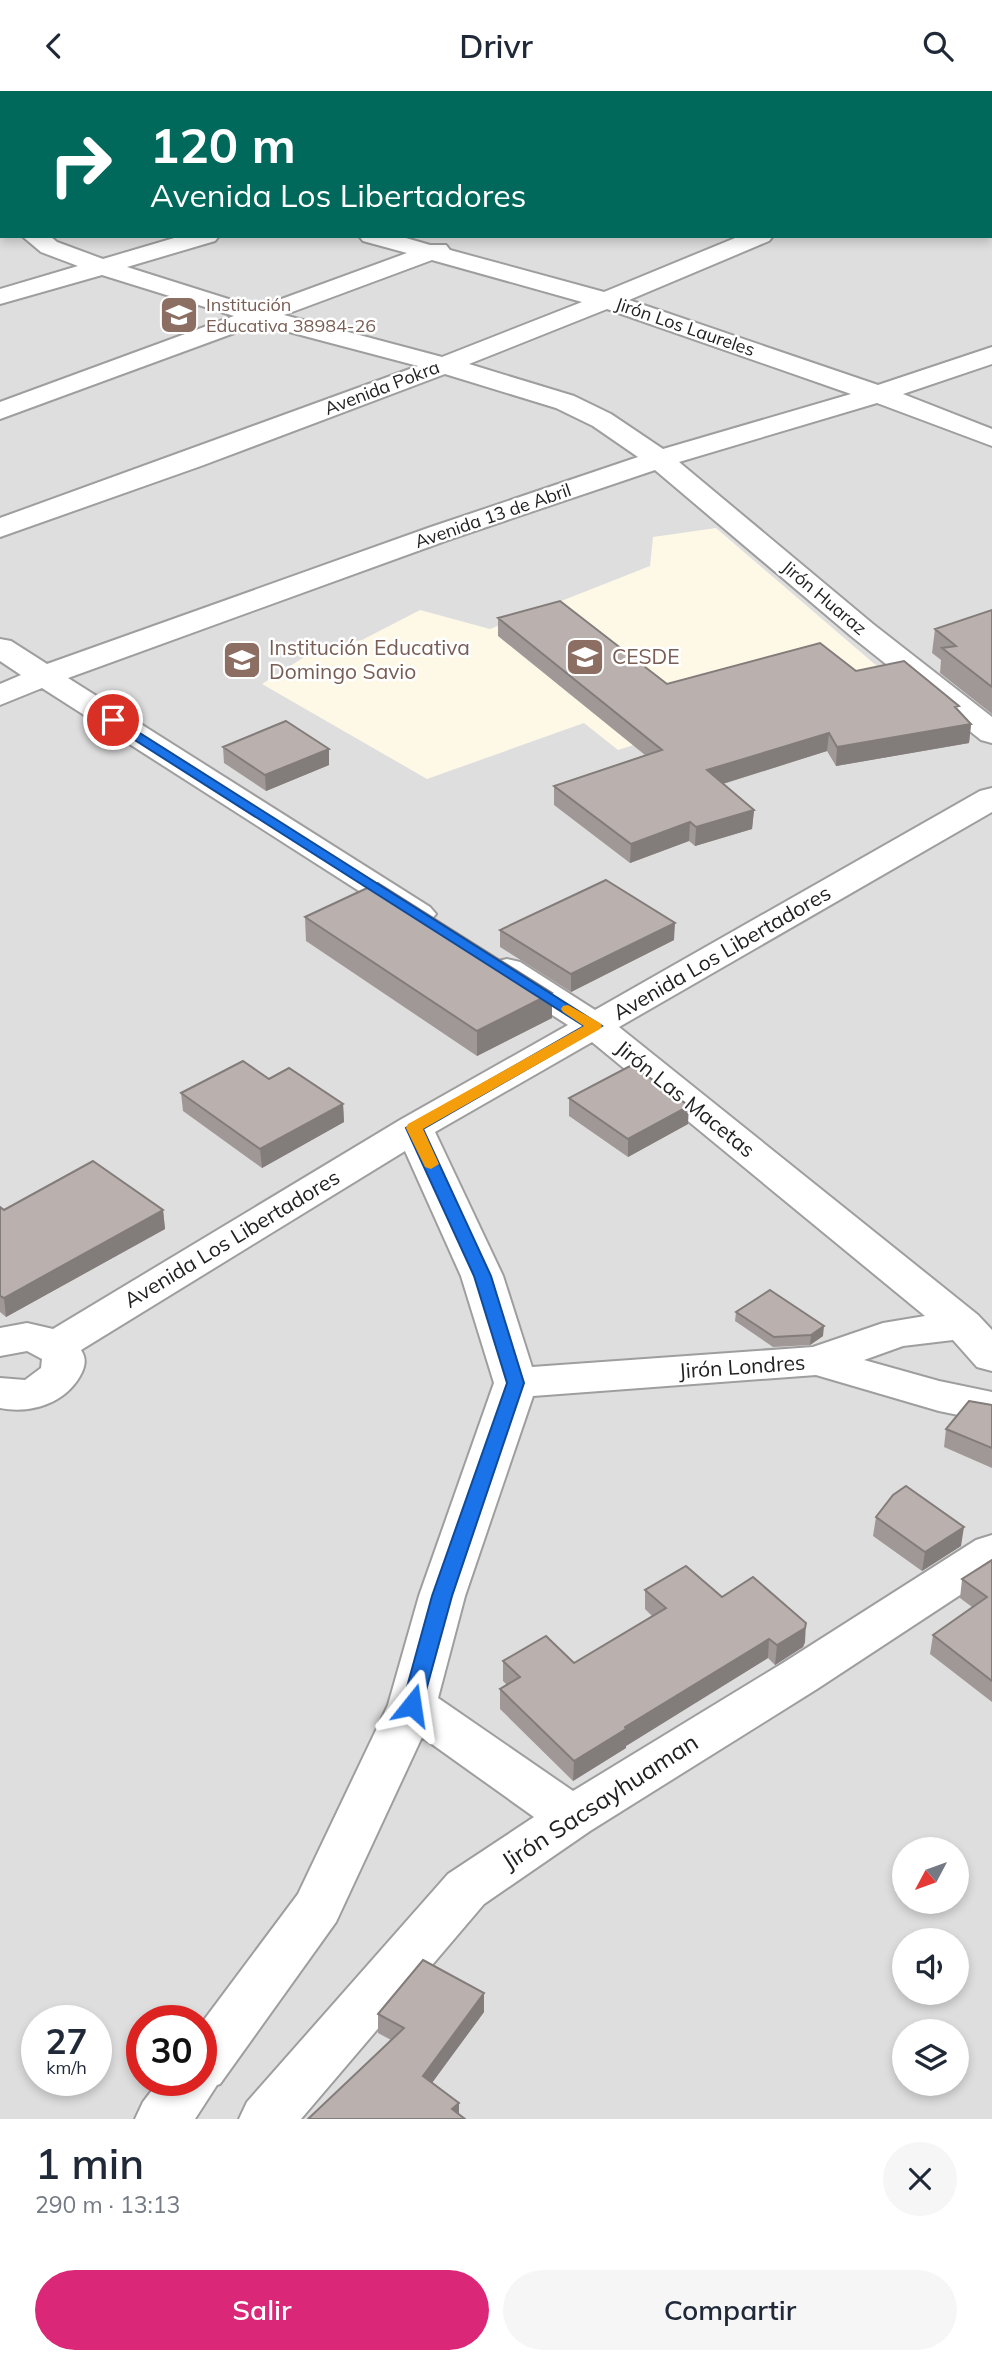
<!DOCTYPE html>
<html lang="es">
<meta charset="utf-8">
<style>
body{margin:0;font-family:Mulish,sans-serif;background:#f6f6f7;color:#1f2937;height:100vh;display:flex;flex-direction:column;font-size:26px;white-space:nowrap}
*{box-sizing:border-box;margin:0}
p{font-size:23px;color:#747a83}
.icon{flex:none;width:38px;height:38px;fill:none;stroke:currentColor;stroke-width:2;stroke-linecap:round;stroke-linejoin:round}
.map{position:relative;height:2028px;overflow:hidden}
.side{display:flex;flex-direction:column;background:#fff;flex:1}
.side>*{flex:none}
.top-card{position:absolute;left:0px;top:0px;width:992px;height:147px;box-shadow:0 4px 10px #0003;background:#00695c;color:#fff;overflow:hidden}
.needle{width:46px;rotate:229deg}
.tools{position:absolute;left:892px;top:1746px;display:grid;gap:14px}
.tools a{display:grid;place-items:center;width:77px;height:77px;border-radius:50%;background:#fff;box-shadow:0 4px 10px #0003;font-size:35px}
.speed{position:absolute;left:21px;top:1914px;display:flex;gap:14px;font-size:35px;font-weight:700;text-align:center}
.speed>*{display:grid;place-content:center;width:91px;height:91px;border-radius:50%;background:#fff;box-shadow:0 4px 10px #0003;line-height:1}
.speed small{font-size:18px;font-weight:400}
.speed .limit{border:10px solid #d22;background:#fff;color:#111}
.pin{position:absolute;display:grid;place-items:center;width:60px;height:60px;color:#fff;margin:-30px;border:4px solid #fff;border-radius:50%;box-shadow:0 2px 7px #0007}
.me{position:absolute;width:77px;margin:-38px;rotate:15deg;stroke-linejoin:round;filter:drop-shadow(0 0 5px #0008)}
.turn{display:flex;align-items:center;gap:24px;height:147px;padding:0 35px;font-size:32px}
.turn .icon{width:91px;height:91px;stroke-width:2.5}
.turn b{display:block;font-size:49px;line-height:60px}
.round{display:grid;place-items:center;flex:none;width:74px;height:74px;border-radius:37px;background:#f6f6f7}
.summary{display:flex;align-items:center;justify-content:space-between;height:119px;padding:0 35px}
h1{font-size:42px;font-weight:600;line-height:52px}
.button{display:flex;gap:14px;margin-top:auto;padding:14px 35px}
.button a{flex:1;height:80px;border-radius:42px;background:#db2777;color:#fff;font-size:28px;font-weight:600;line-height:80px;text-align:center}
.button a+a{background:#f6f6f7;color:#1f2937}
header{display:flex;justify-content:space-between;align-items:center;height:91px;padding:0 35px;background:#fff;font-size:32px;font-weight:600}
.map>svg:first-child{display:block}
.residential{fill:#dfdede;fill-rule:evenodd}
.education{fill:#fdf9e6}
.lines{fill:none;stroke-linecap:round;stroke-linejoin:round}
.minor-casing{stroke:#9e9e9e;stroke-width:4}
.minor{fill:#fff;fill-rule:evenodd}
.wall{fill:#a09896}
.shaded-wall{fill:#827c7a}
.building{fill:#bab1ae;stroke:#827c7a;stroke-width:2}
.route{fill:#1a73e8;stroke:#114b97;stroke-width:2}
.slow{fill:#f59e0b}
.labels{text-anchor:middle;stroke-width:5;stroke-linejoin:round;paint-order:stroke}
.far-education-label{font-size:18px;fill:#785e54;stroke:#fff;text-anchor:start}
.far-street-label{font-size:18px;fill:#212121;stroke:#fff}
.education-label{font-size:21px;fill:#785e54;stroke:#fff;text-anchor:start}
.street-label{font-size:21px;fill:#212121;stroke:#fff}
.near-street-label{font-size:24px;fill:#212121;stroke:#fff}
</style>
<header><svg class="icon" aria-label="back" viewBox="0 0 24 24"><path d="M15 5l-7 7 7 7"/></svg>Drivr<svg class="icon" aria-label="search" viewBox="0 0 24 24"><circle cx="10" cy="10" r="6"/><path d="M15 15l6 6"/></svg></header>
<div class="map">
<svg width="992" height="2028" viewBox="0 0 992 2028">
<rect width="100%" height="100%" fill="#f1ede9"/>
<path class="residential" d="M 0,0 L 992,0 L 992,2028 L 0,2028 ZM 2,2 L 990,2 L 990,145 L 2,145 ZM 905,1759 L 957,1759 L 957,1811 L 905,1811 ZM 905,1850 L 957,1850 L 957,1902 L 905,1902 ZM 37,1930 L 96,1930 L 96,1990 L 37,1990 ZM 142,1930 L 201,1930 L 201,1990 L 142,1990 ZM 905,1941 L 957,1941 L 957,1993 L 905,1993 Z"/>
<path class="education" d="M 716,437 L 878,576 L 618,659 L 584,632 L 427,688 L 262,593 L 320,556 L 362,549 L 420,519 L 490,538 L 650,475 L 653,446 Z"/>
<g class="lines">
<g class="minor-casing">
<path id="minor" d="M 0,0 L 18,0 L 19,2 L 2,2 L 2,7 Z
M 119,0 L 144,0 L 118,2 Z
M 349,0 L 374,0 L 348,2 Z
M 557,0 L 582,0 L 583,2 L 559,2 Z
M 797,0 L 821,0 L 796,2 Z
M 992,23 L 992,37 L 990,37 L 990,24 Z
M 0,37 L 2,37 L 2,51 L 0,51 Z
M 990,109 L 992,109 L 992,123 L 990,123 Z
M 0,115 L 2,115 L 2,130 L 0,129 Z
M 22,145 L 50,145 L 57,151 L 103,168 L 181,145 L 219,145 L 215,150 L 127,176 L 257,217 L 407,162 L 363,150 L 359,145 L 399,145 L 430,154 L 446,154 L 450,159 L 604,201 L 740,145 L 773,145 L 769,150 L 629,209 L 878,294 L 992,256 L 992,273 L 903,303 L 992,338 L 992,355 L 877,312 L 679,371 L 873,533 L 992,626 L 992,652 L 981,649 L 851,545 L 655,379 L 448,449 L 68,587 L 430,816 L 436,823 L 430,830 L 418,834 L 406,830 L 42,597 L 0,614 L 0,593 L 21,584 L 0,570 L 0,548 L 11,550 L 47,573 L 428,437 L 638,366 L 593,335 L 556,317 L 445,283 L 201,375 L 0,446 L 0,427 L 418,275 L 259,233 L 0,328 L 0,311 L 234,225 L 102,184 L 0,213 L 0,198 L 78,175 L 41,161 ZM 432,169 L 582,211 L 442,266 L 284,224 ZM 607,218 L 851,303 L 663,358 L 611,323 L 574,305 L 469,273 Z
M 992,697 L 992,721 L 619,936 L 978,1224 L 992,1239 L 992,1280 L 977,1276 L 953,1249 L 903,1255 L 864,1269 L 939,1290 L 992,1301 L 992,1331 L 939,1320 L 816,1284 L 533,1305 L 465,1505 L 438,1607 L 573,1700 L 783,1572 L 976,1449 L 992,1444 L 992,1483 L 817,1598 L 590,1740 L 484,1813 L 301,2028 L 239,2028 L 247,2011 L 448,1783 L 534,1726 L 422,1646 L 336,1831 L 220,1993 L 217,1994 L 195,2028 L 135,2028 L 143,2011 L 159,1990 L 201,1990 L 201,1933 L 298,1803 L 388,1614 L 419,1505 L 494,1292 L 461,1185 L 405,1060 L 81,1259 C 87,1268 85,1276 80,1285 C 64,1313 30,1323 0,1317 L 0,1287 L 25,1289 L 41,1277 L 42,1268 L 27,1260 L 0,1265 L 0,1237 L 27,1232 L 53,1238 L 400,1029 L 568,934 L 494,887 L 489,879 L 494,871 L 507,868 L 520,871 L 595,919 L 980,700 ZM 592,951 L 925,1225 L 883,1232 L 813,1256 L 532,1276 L 503,1185 L 435,1041 Z"/>
</g>
<use href="#minor" class="minor"/>
</g>
<path class="wall" d="M 992,519 L 992,623 L 940,582 L 941,569 L 932,562 L 935,538 Z
M 498,527 L 667,593 L 856,580 L 959,620 L 971,633 L 969,652 L 836,675 L 827,660 L 723,693 L 754,719 L 752,738 L 695,755 L 689,750 L 630,772 L 554,714 L 554,695 L 645,664 L 498,545 Z
M 223,656 L 329,658 L 329,674 L 266,700 L 224,672 Z
M 305,826 L 552,902 L 552,927 L 477,965 L 306,850 Z
M 500,839 L 674,849 L 571,901 L 500,856 Z
M 269,988 L 343,1013 L 344,1031 L 262,1077 L 183,1020 L 181,1002 Z
M 569,1007 L 688,1033 L 628,1066 L 569,1025 Z
M 0,1116 L 4,1119 L 163,1119 L 165,1138 L 6,1226 L 0,1221 Z
M 736,1221 L 823,1245 L 810,1254 L 773,1256 L 735,1230 Z
M 992,1314 L 992,1377 L 944,1356 L 946,1338 Z
M 876,1426 L 961,1455 L 922,1480 L 873,1445 Z
M 992,1469 L 992,1611 L 930,1563 L 933,1544 L 972,1516 L 960,1507 L 962,1488 Z
M 645,1499 L 722,1506 L 805,1551 L 803,1556 L 775,1574 L 768,1567 L 626,1655 L 626,1657 L 573,1690 L 500,1618 L 500,1598 L 507,1594 L 503,1590 L 503,1570 L 574,1572 L 652,1525 L 645,1518 Z
M 484,1921 L 432,1992 L 459,2023 L 308,2028 L 391,1949 L 378,1942 L 378,1923 Z"/>
<path class="shaded-wall" d="M 971,633 L 969,652 L 836,675 L 837,656 Z
M 829,642 L 827,660 L 706,698 L 707,679 Z
M 329,658 L 329,674 L 266,700 L 265,684 Z
M 754,719 L 752,738 L 695,755 L 696,736 Z
M 690,731 L 689,750 L 630,772 L 631,753 Z
M 675,832 L 674,849 L 571,901 L 571,883 Z
M 552,902 L 552,927 L 477,965 L 477,940 Z
M 343,1013 L 344,1031 L 262,1077 L 260,1058 Z
M 689,1015 L 688,1033 L 628,1066 L 628,1048 Z
M 163,1119 L 165,1138 L 6,1226 L 4,1207 Z
M 824,1235 L 823,1245 L 810,1254 L 811,1244 Z
M 964,1436 L 961,1455 L 922,1480 L 925,1461 Z
M 806,1532 L 805,1551 L 803,1556 L 775,1574 L 777,1554 Z
M 769,1548 L 768,1567 L 626,1655 L 626,1657 L 573,1690 L 574,1670 L 625,1636 Z
M 484,1902 L 484,1921 L 423,2004 L 423,1985 Z
M 459,2012 L 459,2028 L 452,2018 Z"/>
<path class="building" d="M 560,510 L 667,593 L 820,552 L 856,580 L 904,570 L 959,615 L 955,616 L 971,633 L 837,656 L 829,642 L 707,679 L 754,719 L 696,736 L 690,731 L 631,753 L 554,695 L 662,659 L 498,527 Z
M 992,519 L 992,596 L 942,557 L 956,555 L 935,538 Z
M 286,630 L 329,658 L 265,684 L 223,656 Z
M 606,789 L 675,832 L 571,883 L 500,839 Z
M 378,792 L 552,902 L 477,940 L 305,826 Z
M 243,970 L 269,988 L 289,977 L 343,1013 L 260,1058 L 181,1002 Z
M 632,974 L 689,1015 L 628,1048 L 569,1007 Z
M 93,1070 L 163,1119 L 4,1207 L 0,1205 L 0,1116 L 4,1119 Z
M 770,1199 L 824,1235 L 811,1244 L 774,1246 L 736,1221 Z
M 969,1310 L 992,1314 L 992,1357 L 946,1338 Z
M 906,1395 L 964,1436 L 925,1461 L 876,1426 L 893,1404 Z
M 992,1469 L 992,1590 L 933,1544 L 987,1506 L 962,1488 Z
M 686,1475 L 722,1506 L 753,1486 L 806,1532 L 805,1537 L 777,1554 L 769,1548 L 625,1636 L 626,1638 L 574,1670 L 500,1598 L 520,1586 L 503,1570 L 546,1545 L 574,1572 L 666,1517 L 645,1499 Z
M 423,1869 L 484,1902 L 423,1985 L 459,2012 L 452,2018 L 465,2028 L 308,2028 L 404,1937 L 378,1923 Z"/>
<path class="route" d="M 113,625 L 602,935 L 423,1038 L 491,1185 L 524,1292 L 452,1505 L 422,1614 L 419,1619 L 412,1621 L 405,1619 L 402,1614 L 432,1505 L 507,1292 L 474,1185 L 406,1037 L 584,935 L 108,632 L 108,626 Z"/>
<path class="slow" d="M 568,914 L 600,932 L 602,935 L 600,938 L 423,1038 L 439,1073 L 431,1078 L 425,1076 L 406,1037 L 408,1033 L 584,935 L 563,921 L 561,918 L 563,915 Z"/>
<defs>
<g id="school-square" transform="scale(2.0125)"><rect x="-9" y="-9" width="18" height="18" rx="4" fill="#8d6e63" stroke="#fff"/><path d="M0-5L7-2L0 1L-7-2ZM-4 1L0 2.5L4 1V4Q0 6-4 4Z" fill="#fff"/></g>
</defs>
<g fill-rule="evenodd">
<use href="#school-square" x="179" y="224"/>
<use href="#school-square" x="585" y="566"/>
<use href="#school-square" x="242" y="569"/>
</g>
<g class="labels">
<g class="far-education-label">
<text x="206" y="220">Institución<tspan x="206" dy="21">Educativa 38984-26</tspan></text>
</g>
<g class="far-street-label">
<text transform="translate(685 236) rotate(19)" y="6">Jirón Los Laureles</text>
<text transform="translate(382 297) rotate(-21)" y="6">Avenida Pokra</text>
<text transform="translate(493 425) rotate(-19)" y="6">Avenida 13 de Abril</text>
<text transform="translate(824 507) rotate(40)" y="6">Jirón Huaraz</text>
</g>
<g class="education-label">
<text x="269" y="564">Institución Educativa<tspan x="269" dy="24">Domingo Savio</tspan></text>
<text x="612" y="573">CESDE</text>
</g>
<g class="street-label">
<text transform="translate(722 862) rotate(-30)" y="7">Avenida Los Libertadores</text>
<text transform="translate(685 1008) rotate(39)" y="7">Jirón Las Macetas</text>
<text transform="translate(232 1148) rotate(-31)" y="7">Avenida Los Libertadores</text>
<text transform="translate(742 1276) rotate(-4)" y="7">Jirón Londres</text>
</g>
<g class="near-street-label">
<text transform="translate(600 1711) rotate(-33)" y="8">Jirón Sacsayhuaman</text>
</g>
</g>
</svg>
<div class="tools">
<a><svg class="needle" viewBox="-14 -14 28 28"><path d="M0-13l5 13h-10z" fill="#e53935"/><path d="M0 13l5-13h-10z" fill="#747a83"/></svg></a>
<a><svg class="icon" aria-label="sound" viewBox="0 0 24 24"><path d="M4 9h4l5-4v14l-5-4H4zM17 9q2 3 0 6"/></svg></a>
<a><svg class="icon" aria-label="layers" viewBox="0 0 24 24"><path d="M12 4l9 5-9 5-9-5zM3 14l9 5 9-5"/></svg></a>
</div>
<div class="speed"><div>27<small>km/h</small></div><div class="limit">30</div></div>
<div class="pin" style="left:113px;top:629px;background:#d93025"><svg class="icon" aria-label="arrive" viewBox="0 0 24 24"><path d="M6 21V4h12l-3 4 3 4H6"/></svg></div>
<svg class="me" style="left:412px;top:1614px" viewBox="-20 -20 40 40"><path d="M0-17L14 15 0 8-14 15z" fill="#1a73e8" stroke="#fff" stroke-width="4"/></svg>
<div class="top-card">
<div class="turn"><svg class="icon" aria-label="right" viewBox="0 0 24 24"><path d="M7 20v-9h11M14 6l5 5-5 5"/></svg><div><b>120 m</b>Avenida Los Libertadores</div></div>
</div>
</div>
<section class="side">
<div class="summary"><div><h1>1 min</h1><p>290 m · 13:13</p></div><a class="round"><svg class="icon" aria-label="close" viewBox="0 0 24 24"><path d="M6 6l12 12M18 6L6 18"/></svg></a></div>
<div class="button"><a>Salir</a><a>Compartir</a></div>
</section>
